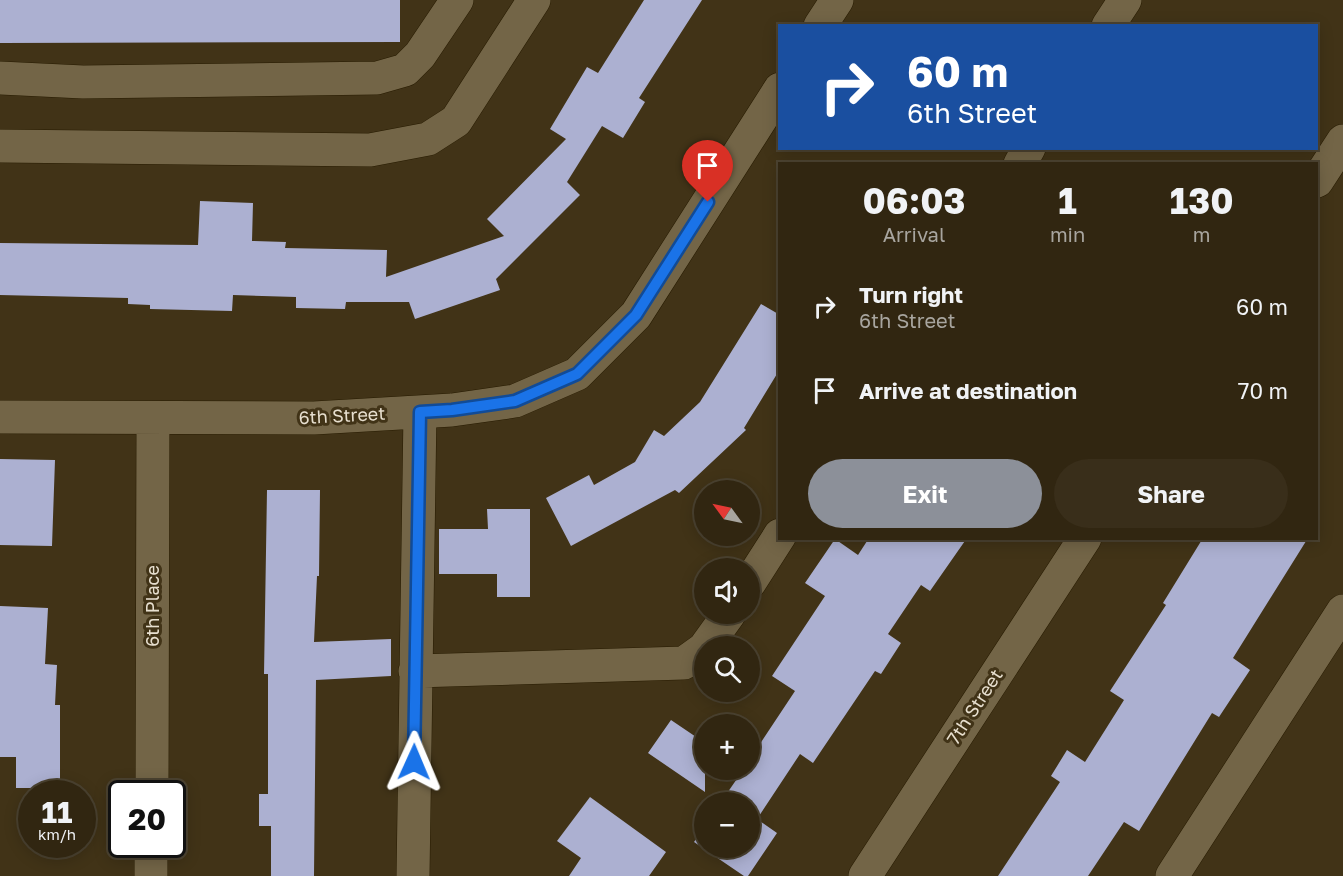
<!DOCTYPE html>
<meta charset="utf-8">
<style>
body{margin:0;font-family:"Golos Text",sans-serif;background:#392e1a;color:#f1f3f6;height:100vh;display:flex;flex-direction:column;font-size:22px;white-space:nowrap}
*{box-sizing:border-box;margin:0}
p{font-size:20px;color:#a8a59f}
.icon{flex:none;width:33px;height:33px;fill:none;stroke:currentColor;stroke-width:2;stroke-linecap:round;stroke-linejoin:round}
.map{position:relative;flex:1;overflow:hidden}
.details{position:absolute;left:778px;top:162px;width:540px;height:378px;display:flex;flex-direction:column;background:#312611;border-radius:0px;box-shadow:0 3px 15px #0003,0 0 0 2px #4c4331}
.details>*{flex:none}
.guide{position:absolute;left:778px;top:24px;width:540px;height:126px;border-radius:0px;box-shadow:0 3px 15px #0003,0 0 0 2px #4c4331;background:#1a4fa0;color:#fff;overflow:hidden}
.needle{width:39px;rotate:303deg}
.buttons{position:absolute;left:694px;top:480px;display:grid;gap:12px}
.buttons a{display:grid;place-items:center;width:66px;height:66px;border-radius:50%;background:#312611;box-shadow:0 3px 15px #0003,0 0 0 2px #4c4331;font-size:30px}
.speed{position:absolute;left:18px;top:780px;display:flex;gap:12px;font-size:30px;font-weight:700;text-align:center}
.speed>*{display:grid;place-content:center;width:78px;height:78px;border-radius:50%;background:#312611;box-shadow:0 3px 15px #0003,0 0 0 2px #4c4331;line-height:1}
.speed small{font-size:15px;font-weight:400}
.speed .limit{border:3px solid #111;border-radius:9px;background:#fff;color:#111}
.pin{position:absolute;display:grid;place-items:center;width:51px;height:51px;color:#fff;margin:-62px -26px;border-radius:50% 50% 50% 0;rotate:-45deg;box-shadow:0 0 6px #0007}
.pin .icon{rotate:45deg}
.me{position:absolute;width:66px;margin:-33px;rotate:1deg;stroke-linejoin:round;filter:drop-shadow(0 0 4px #0008)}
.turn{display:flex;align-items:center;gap:21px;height:126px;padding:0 30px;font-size:27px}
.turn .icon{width:78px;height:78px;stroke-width:2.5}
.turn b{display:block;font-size:42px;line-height:51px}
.eta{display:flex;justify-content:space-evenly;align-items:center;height:102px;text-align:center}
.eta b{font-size:36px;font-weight:700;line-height:42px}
.action{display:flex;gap:12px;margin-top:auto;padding:12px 30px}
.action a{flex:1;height:69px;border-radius:36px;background:#8c9099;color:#fff;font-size:24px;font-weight:700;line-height:69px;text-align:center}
.action a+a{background:#392e1a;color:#f1f3f6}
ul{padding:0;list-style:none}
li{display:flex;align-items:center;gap:18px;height:84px;padding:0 30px}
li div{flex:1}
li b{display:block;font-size:22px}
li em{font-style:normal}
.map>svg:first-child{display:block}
.building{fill:#acb0d1}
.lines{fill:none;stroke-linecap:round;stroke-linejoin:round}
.minor-casing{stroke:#271b00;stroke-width:34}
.minor{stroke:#736547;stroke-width:33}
.route-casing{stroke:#114b97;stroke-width:15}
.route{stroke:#1a73e8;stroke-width:10}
.labels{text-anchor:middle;stroke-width:6;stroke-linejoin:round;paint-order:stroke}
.street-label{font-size:18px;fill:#e7dfcf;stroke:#413317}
</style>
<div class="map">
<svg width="1343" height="876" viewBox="0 0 1343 876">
<rect width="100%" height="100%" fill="#413317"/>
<path class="building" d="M 0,0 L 400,0 L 400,42 L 0,43 Z
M 644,0 L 702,0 L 639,98 L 645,102 L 623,138 L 602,126 L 567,182 L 580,195 L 496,279 L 500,290 L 415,319 L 409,302 L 346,302 L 345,309 L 296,308 L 296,297 L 233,295 L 232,311 L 150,309 L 150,305 L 128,304 L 128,298 L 0,295 L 0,243 L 198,245 L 200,201 L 253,203 L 252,241 L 286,242 L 285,248 L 387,250 L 386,277 L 504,236 L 487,219 L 566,139 L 550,129 L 587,67 L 598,73 Z
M 761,304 L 780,315 L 780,369 L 744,428 L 746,430 L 679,493 L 675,490 L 571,546 L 546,498 L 589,475 L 594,485 L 635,462 L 654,430 L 664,436 L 700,402 Z
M 0,459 L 55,460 L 52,546 L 0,545 Z
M 267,490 L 320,490 L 319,576 L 317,576 L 314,642 L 391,639 L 391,676 L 316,680 L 314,876 L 271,876 L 271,826 L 259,826 L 259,794 L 268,794 L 268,674 L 264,674 Z
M 487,509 L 530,509 L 530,597 L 497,597 L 497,574 L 439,574 L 439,529 L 488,529 Z
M 869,538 L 967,538 L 930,591 L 921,585 L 888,634 L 901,643 L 881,674 L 875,671 L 813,763 L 800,754 L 757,819 L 777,833 L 748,876 L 744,876 L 694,842 L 705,826 L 705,848 L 750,848 L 750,802 L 721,802 L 743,770 L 750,770 L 750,759 L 795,691 L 772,676 L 825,596 L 805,583 L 835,539 L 858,555 Z
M 1203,538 L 1308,538 L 1233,658 L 1250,670 L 1219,717 L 1212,713 L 1139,831 L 1124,822 L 1088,876 L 998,876 L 1060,782 L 1051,776 L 1067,750 L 1085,762 L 1124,700 L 1110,691 L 1166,605 L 1163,603 Z
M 0,606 L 48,608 L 45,664 L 57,665 L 55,705 L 60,705 L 60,788 L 16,788 L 16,757 L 0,757 Z
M 671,720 L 705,743 L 705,792 L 648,753 Z
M 590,797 L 666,852 L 649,876 L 569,876 L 581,858 L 557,841 Z"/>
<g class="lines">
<g class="minor-casing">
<path id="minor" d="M 820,26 L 837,0
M 1108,26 L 1125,0
M 0,78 L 83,82 L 377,78 L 405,70 L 420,55 L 457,0
M 0,146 L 370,150 L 428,139 L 456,121 L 534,0
M 1020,164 L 1029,148
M 1317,181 L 1343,141
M 0,417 L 314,418 L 452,410 L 515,401 L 577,374 L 636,315 L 780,89
M 750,582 L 780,535
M 706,646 L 729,614
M 415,671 L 684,663 L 705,648
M 152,794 L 153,419
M 151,876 L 151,844
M 413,876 L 420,412
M 865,876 L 1085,538
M 1172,876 L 1343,611"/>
</g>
<use href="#minor" class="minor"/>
</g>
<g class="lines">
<g class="route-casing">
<path id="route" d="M 414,762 L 420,412 L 452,410 L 515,401 L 577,374 L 636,315 L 708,202"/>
</g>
<use href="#route" class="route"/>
</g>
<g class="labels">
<g class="street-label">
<text transform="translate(342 416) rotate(-3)" y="6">6th Street</text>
<text transform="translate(153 606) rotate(-90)" y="6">6th Place</text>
<text transform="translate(975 707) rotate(-57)" y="6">7th Street</text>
</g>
</g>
</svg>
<div class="buttons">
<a><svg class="needle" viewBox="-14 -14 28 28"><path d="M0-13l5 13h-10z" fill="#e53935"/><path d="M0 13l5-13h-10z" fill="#a8a59f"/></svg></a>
<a><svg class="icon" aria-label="sound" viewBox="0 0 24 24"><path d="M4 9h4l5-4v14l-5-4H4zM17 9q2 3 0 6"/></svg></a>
<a><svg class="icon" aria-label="search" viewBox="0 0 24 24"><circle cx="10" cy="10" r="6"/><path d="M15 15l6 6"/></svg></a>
<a>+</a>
<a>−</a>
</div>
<div class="speed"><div>11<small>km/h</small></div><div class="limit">20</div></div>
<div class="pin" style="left:708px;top:202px;background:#d93025"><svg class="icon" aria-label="arrive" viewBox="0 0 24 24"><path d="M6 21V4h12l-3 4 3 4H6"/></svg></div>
<svg class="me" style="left:414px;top:762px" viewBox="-20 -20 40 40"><path d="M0-17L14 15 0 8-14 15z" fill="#1a73e8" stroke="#fff" stroke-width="4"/></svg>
<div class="guide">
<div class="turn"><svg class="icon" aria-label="right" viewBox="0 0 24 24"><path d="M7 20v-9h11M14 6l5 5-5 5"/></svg><div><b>60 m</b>6th Street</div></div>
</div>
<section class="details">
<div class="eta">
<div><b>06:03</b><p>Arrival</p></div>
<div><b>1</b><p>min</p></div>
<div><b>130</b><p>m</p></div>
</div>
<ul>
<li><svg class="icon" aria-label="right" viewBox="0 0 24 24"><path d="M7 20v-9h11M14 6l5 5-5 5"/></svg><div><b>Turn right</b><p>6th Street</p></div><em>60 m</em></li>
<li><svg class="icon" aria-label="arrive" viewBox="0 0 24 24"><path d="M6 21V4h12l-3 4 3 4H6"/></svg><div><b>Arrive at destination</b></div><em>70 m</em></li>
</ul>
<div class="action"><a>Exit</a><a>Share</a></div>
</section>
</div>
